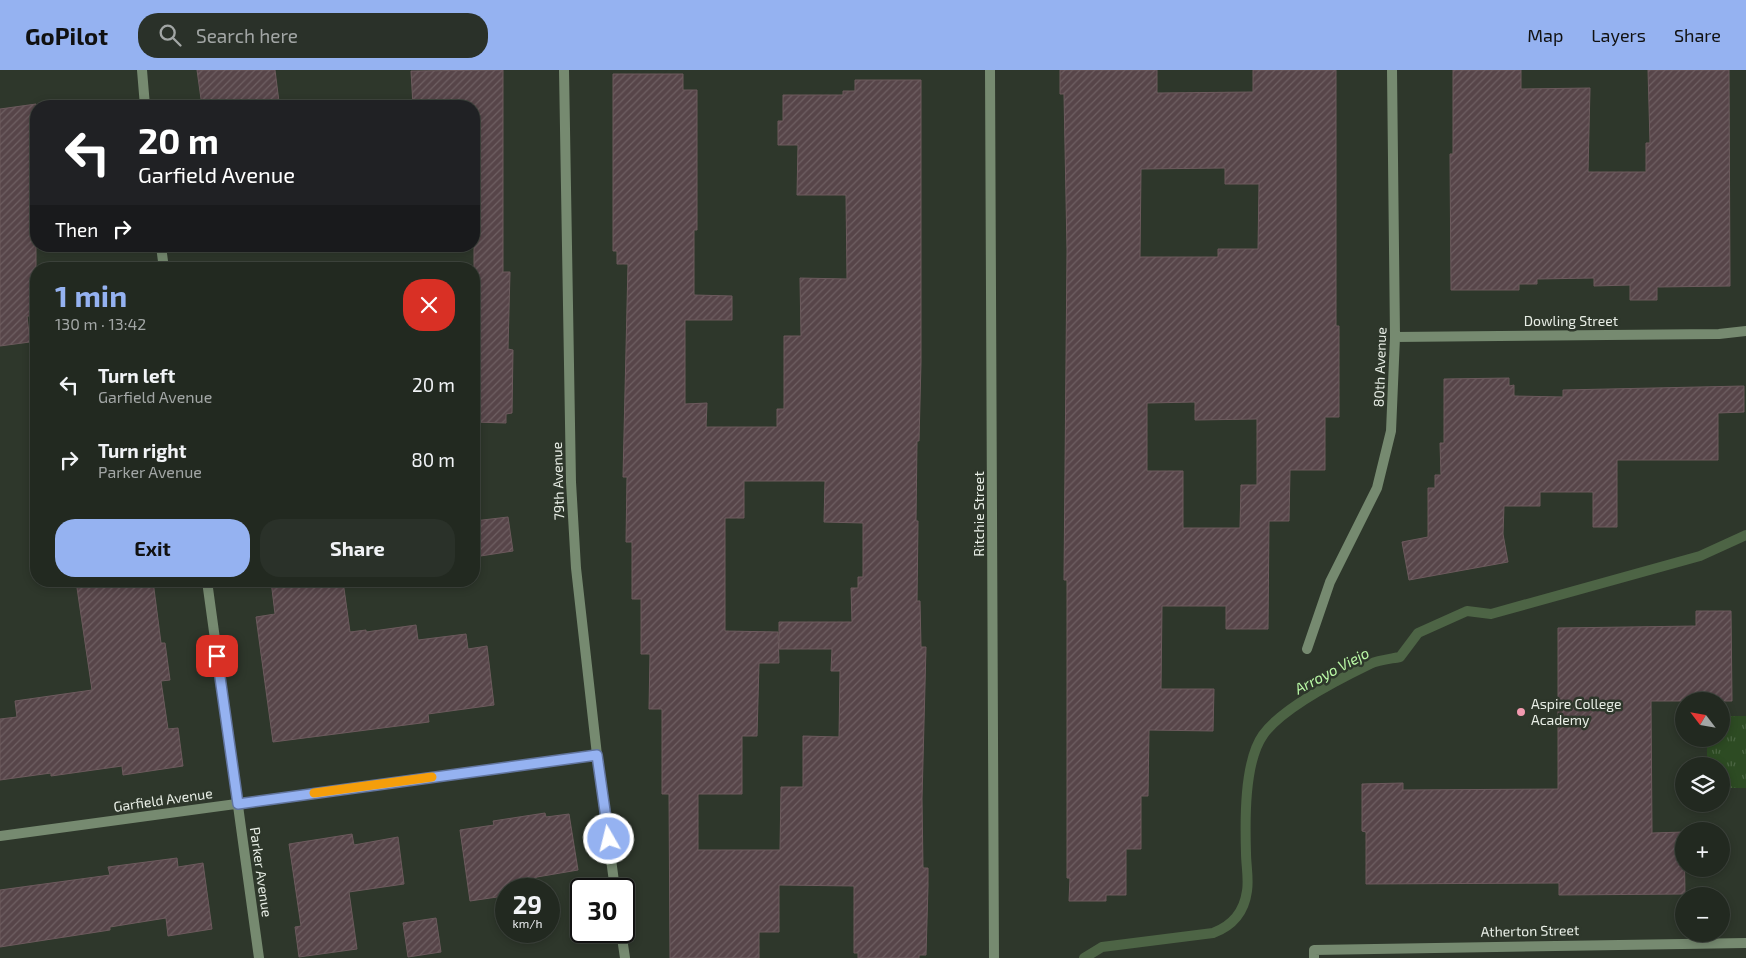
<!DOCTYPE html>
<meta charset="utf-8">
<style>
body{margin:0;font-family:"Exo 2",sans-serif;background:#2a3129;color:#f1f3f6;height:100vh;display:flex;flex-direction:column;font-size:19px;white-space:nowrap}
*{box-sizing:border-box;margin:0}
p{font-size:16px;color:#a2a6a5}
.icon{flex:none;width:28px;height:28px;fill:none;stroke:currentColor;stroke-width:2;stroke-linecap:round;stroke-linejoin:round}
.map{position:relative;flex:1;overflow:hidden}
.drawer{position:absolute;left:30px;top:192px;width:450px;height:325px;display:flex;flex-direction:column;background:#222920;border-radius:20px;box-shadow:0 2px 8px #0003,0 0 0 1px #3f453e}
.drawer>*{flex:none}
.top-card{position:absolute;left:30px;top:30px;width:450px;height:152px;border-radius:20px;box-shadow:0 2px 8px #0003,0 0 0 1px #3f453e;background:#202124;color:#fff;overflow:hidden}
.needle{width:32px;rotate:301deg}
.fabs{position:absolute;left:1675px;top:622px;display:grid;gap:10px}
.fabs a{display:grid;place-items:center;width:55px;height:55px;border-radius:50%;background:#222920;box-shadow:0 2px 8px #0003,0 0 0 1px #3f453e;font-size:25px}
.speed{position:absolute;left:495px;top:808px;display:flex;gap:10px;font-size:25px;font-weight:700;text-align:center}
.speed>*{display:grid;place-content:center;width:65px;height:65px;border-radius:50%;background:#222920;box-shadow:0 2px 8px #0003,0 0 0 1px #3f453e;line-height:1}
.speed small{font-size:12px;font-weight:400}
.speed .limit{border:2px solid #111;border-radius:8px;background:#fff;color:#111}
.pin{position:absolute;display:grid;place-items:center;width:42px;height:42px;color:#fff;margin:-21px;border-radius:10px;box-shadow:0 2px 8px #0006}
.me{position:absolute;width:55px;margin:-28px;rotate:352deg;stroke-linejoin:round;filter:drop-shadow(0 0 4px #0008)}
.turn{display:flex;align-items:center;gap:18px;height:105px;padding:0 25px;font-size:22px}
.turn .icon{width:65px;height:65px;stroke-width:2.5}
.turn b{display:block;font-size:35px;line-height:42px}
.then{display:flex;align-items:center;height:48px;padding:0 25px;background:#0003;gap:10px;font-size:19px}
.round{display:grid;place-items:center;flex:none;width:52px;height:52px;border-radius:20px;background:#2a3129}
.head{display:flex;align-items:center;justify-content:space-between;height:85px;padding:0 25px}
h1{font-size:30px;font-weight:700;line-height:38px;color:#95b2f1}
.cta{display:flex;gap:10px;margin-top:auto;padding:10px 25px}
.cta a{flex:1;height:58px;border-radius:20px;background:#95b2f1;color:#111;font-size:20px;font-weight:700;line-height:58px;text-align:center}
.cta a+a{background:#2a3129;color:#f1f3f6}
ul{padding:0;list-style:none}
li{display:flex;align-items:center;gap:15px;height:75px;padding:0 25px}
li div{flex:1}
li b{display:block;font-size:19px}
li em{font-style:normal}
header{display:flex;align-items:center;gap:30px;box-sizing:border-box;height:70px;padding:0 25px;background:#95b2f1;color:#111}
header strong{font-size:24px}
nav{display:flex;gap:28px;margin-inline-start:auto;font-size:18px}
.search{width:350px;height:45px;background:#2a3129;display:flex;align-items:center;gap:12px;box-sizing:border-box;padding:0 18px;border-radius:20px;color:#a2a6a5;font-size:19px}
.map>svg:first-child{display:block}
.grass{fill:url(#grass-tufts)}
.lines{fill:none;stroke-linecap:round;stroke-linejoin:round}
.stream{stroke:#4d6445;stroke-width:10}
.building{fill:url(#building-hatch);stroke:#6c5a5d;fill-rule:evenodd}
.minor{stroke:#768a70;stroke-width:10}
.route-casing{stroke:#61749d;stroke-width:12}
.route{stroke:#95b2f1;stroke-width:9}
.slow{stroke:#f59e0b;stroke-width:9}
.poi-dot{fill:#f29aaf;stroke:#2e372b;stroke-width:2}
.labels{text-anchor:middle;stroke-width:5;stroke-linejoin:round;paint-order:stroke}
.street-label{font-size:14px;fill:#e8eee6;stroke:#2e372b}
.poi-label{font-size:14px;fill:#e8eee6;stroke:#2e372b;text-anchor:start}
.water-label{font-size:15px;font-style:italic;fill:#baf9a6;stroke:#2e372b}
</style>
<header>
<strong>GoPilot</strong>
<div class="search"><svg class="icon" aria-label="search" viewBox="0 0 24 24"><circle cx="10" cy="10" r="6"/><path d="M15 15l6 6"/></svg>Search here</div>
<nav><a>Map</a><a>Layers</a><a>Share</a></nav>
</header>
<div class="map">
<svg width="1746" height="888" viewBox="0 0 1746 888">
<defs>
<pattern id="grass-tufts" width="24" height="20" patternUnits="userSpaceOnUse" patternTransform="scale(1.25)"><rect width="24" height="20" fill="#2d4b23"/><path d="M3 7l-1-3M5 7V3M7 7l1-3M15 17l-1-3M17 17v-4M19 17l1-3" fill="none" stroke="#4b6543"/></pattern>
<pattern id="building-hatch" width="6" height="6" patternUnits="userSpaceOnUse" patternTransform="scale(1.25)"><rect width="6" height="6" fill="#574549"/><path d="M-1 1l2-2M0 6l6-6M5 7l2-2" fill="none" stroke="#6f6063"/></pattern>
</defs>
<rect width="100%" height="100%" fill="#2e372b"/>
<path class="grass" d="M 1721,646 L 1746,646 L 1746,718 L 1721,718 L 1721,696 L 1707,696 L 1707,669 L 1721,669 Z"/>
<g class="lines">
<path class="stream" d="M 1084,888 L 1102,877 L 1213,863 C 1232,856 1244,843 1247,821 C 1249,809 1246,795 1246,783 C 1245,751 1244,692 1263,665 C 1282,638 1341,608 1370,594 C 1379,590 1390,589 1400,587 L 1418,563 L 1467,541 L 1491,544 L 1700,486 L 1746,465"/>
</g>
<path class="building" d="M 197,0 L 275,0 L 279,32 L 245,36 L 202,36 Z
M 503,0 L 503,202 L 510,202 L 508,279 L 513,280 L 512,343 L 506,344 L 506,353 L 474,352 L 474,36 L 413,36 L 411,1 Z
M 1060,0 L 1157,0 L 1157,23 L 1253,22 L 1253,0 L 1336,0 L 1336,256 L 1339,256 L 1339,347 L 1325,347 L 1325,400 L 1290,400 L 1289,451 L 1269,451 L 1268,559 L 1226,559 L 1226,536 L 1162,536 L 1161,619 L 1214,619 L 1213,661 L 1149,660 L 1148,726 L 1141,726 L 1141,779 L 1126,779 L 1126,825 L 1106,825 L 1106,831 L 1069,831 L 1070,808 L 1067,808 L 1067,510 L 1064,510 L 1067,181 L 1064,24 L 1060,24 ZM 1225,98 L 1225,114 L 1259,114 L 1258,179 L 1218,179 L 1218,187 L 1140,187 L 1141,99 ZM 1195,332 L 1195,350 L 1257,349 L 1257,415 L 1241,415 L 1240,458 L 1183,458 L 1183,401 L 1147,401 L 1147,333 Z
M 1453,0 L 1521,0 L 1521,19 L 1590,18 L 1588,102 L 1646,102 L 1646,73 L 1650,73 L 1648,0 L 1729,0 L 1730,216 L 1657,217 L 1657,230 L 1630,230 L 1630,215 L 1594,216 L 1594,208 L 1537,209 L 1537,214 L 1519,214 L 1519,220 L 1451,220 L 1450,84 L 1453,84 Z
M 613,4 L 683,4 L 683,20 L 697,20 L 697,160 L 694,160 L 694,225 L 732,226 L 732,250 L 685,250 L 685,334 L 707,333 L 706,357 L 777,357 L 777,339 L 784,339 L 784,266 L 801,266 L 800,208 L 847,209 L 846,125 L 797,125 L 798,75 L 778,75 L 778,51 L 783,51 L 783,25 L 843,25 L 843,21 L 855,21 L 855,10 L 921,10 L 921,292 L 919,371 L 917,371 L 916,451 L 918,451 L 917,531 L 920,531 L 921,577 L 926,577 L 922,729 L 923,798 L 928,798 L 928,816 L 926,885 L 919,885 L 919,888 L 858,888 L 858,883 L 854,883 L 854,816 L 779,815 L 779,862 L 759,862 L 759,888 L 670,888 L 669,724 L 662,724 L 662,639 L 649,639 L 650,584 L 641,584 L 641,529 L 632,529 L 632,472 L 626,472 L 627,407 L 623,407 L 628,194 L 617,194 L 617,181 L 613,181 ZM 744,411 L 825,411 L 824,452 L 863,453 L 863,507 L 858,507 L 858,518 L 851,518 L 852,552 L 779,552 L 779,579 L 832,579 L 831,601 L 840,601 L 839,667 L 803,666 L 803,717 L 781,717 L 780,780 L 698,780 L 698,724 L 742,724 L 742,666 L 757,666 L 759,593 L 779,593 L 778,562 L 725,561 L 725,448 L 744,448 Z
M 36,34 L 36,246 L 27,246 L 30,272 L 0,276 L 0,39 Z
M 1509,308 L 1509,316 L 1514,315 L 1514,326 L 1563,327 L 1563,320 L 1744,316 L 1744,342 L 1718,343 L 1718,390 L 1617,390 L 1617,457 L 1593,457 L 1593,422 L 1540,422 L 1540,436 L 1504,436 L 1503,464 L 1508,492 L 1409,510 L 1402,472 L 1428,467 L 1428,418 L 1435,418 L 1435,405 L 1441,405 L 1440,373 L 1444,373 L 1444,309 Z
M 508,447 L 513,481 L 474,487 L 474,451 Z
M 76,511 L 153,511 L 161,573 L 165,573 L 170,610 L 161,611 L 168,659 L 178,658 L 183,696 L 123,705 L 122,696 L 51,706 L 51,703 L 0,710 L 0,649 L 17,647 L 15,631 L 92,620 Z
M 271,511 L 343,511 L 350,562 L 366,560 L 366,562 L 416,555 L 418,570 L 466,564 L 468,579 L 487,576 L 494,635 L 428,644 L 429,652 L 273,672 L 256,547 L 275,544 Z
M 1696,541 L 1731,541 L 1732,631 L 1651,631 L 1652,763 L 1684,762 L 1685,824 L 1559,825 L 1559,813 L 1366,814 L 1366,762 L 1362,761 L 1362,714 L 1403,713 L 1403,720 L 1558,719 L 1558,558 L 1696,556 Z
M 545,743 L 546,747 L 569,744 L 578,800 L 537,807 L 533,809 L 534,819 L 503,819 L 504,826 L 470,831 L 460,760 L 494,755 L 493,751 Z
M 352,764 L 354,775 L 398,767 L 404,814 L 349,822 L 357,879 L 299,887 L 295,857 L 301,856 L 289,774 Z
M 177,788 L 178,797 L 203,793 L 212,859 L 168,866 L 166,848 L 110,857 L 110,860 L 0,877 L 0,820 L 110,805 L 108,797 Z
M 436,848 L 441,882 L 408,887 L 403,853 Z"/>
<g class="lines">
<path class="minor" d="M 142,0 L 145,36
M 564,0 L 571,412 L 576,498 L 597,685 L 615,819
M 990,0 L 994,888
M 161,176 L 164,199
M 1395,267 L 1719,264 L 1746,261
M 207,511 L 259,888
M 1307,579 L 1330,512 L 1377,418 L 1391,361 L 1395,267 L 1392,0
M 0,766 L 597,685
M 621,861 L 625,888
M 1314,888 L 1314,880 L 1746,873"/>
</g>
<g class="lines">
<g class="route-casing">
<path id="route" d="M 217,586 L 238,734 L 597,685 L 609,769"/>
</g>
<use href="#route" class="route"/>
<path class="slow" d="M 314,723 L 432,707"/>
</g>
<circle class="poi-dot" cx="1521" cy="642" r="5"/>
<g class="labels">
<g class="street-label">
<text x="1571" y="256">Dowling Street</text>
<text transform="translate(1380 297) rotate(-88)" y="5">80th Avenue</text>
<text transform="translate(558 411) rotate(-92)" y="5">79th Avenue</text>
<text transform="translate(979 444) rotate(-90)" y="5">Ritchie Street</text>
<text transform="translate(163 730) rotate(-8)" y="5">Garfield Avenue</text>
<text transform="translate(261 802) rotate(82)" y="5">Parker Avenue</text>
<text transform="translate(1530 861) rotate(-1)" y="5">Atherton Street</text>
</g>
<g class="poi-label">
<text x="1531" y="639">Aspire College<tspan x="1531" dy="16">Academy</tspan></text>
</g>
<g class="water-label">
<text transform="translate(1332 601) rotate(-28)" y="5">Arroyo Viejo</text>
</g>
</g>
</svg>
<div class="fabs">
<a><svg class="needle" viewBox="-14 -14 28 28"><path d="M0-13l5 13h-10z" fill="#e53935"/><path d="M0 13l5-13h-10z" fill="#a2a6a5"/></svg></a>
<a><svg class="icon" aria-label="layers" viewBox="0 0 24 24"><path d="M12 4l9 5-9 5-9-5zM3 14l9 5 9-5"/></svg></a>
<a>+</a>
<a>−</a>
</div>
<div class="speed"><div>29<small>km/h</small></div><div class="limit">30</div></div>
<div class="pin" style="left:217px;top:586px;background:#d93025"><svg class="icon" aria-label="arrive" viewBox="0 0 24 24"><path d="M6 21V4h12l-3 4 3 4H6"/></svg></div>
<svg class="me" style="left:609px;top:769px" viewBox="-20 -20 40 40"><circle r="17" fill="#95b2f1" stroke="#fff" stroke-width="3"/><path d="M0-11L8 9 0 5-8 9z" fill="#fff"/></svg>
<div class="top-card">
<div class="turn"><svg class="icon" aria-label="left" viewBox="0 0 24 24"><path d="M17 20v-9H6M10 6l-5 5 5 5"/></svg><div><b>20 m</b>Garfield Avenue</div></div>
<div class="then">Then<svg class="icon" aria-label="right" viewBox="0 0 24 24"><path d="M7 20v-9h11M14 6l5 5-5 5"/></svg></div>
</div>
<section class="drawer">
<div class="head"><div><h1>1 min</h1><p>130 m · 13:42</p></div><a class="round" style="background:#d93025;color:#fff"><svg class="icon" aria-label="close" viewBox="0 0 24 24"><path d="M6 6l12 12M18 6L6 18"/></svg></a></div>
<ul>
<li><svg class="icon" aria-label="left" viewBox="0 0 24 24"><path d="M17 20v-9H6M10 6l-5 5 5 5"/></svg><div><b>Turn left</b><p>Garfield Avenue</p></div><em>20 m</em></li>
<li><svg class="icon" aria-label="right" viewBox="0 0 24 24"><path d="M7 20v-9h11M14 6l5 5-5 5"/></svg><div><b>Turn right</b><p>Parker Avenue</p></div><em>80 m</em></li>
</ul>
<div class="cta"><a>Exit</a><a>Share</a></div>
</section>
</div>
